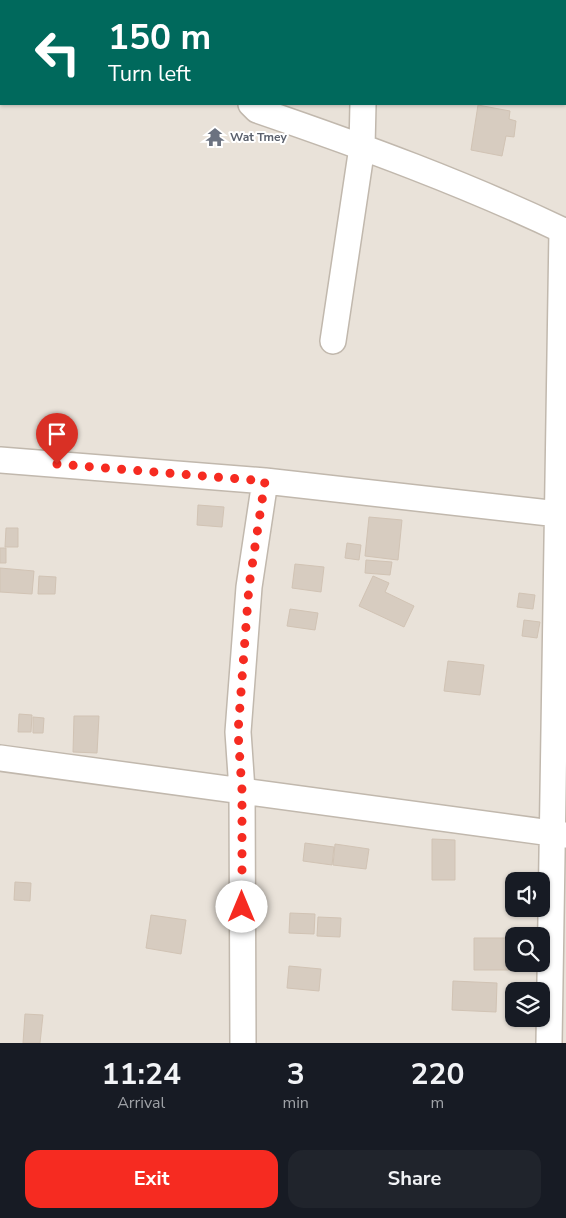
<!DOCTYPE html>
<style>
body{margin:0;font-family:"Nunito Sans",sans-serif;background:#20242c;color:#f1f3f6;height:100vh;display:flex;flex-direction:column;font-size:19px;white-space:nowrap}
*{box-sizing:border-box;margin:0}
p{font-size:16px;color:#9ea1a6}
.icon{flex:none;width:28px;height:28px;fill:none;stroke:currentColor;stroke-width:2;stroke-linecap:round;stroke-linejoin:round}
.map{position:relative;height:1043px;overflow:hidden}
.sheet{display:flex;flex-direction:column;background:#171b24;flex:1}
.sheet>*{flex:none}
.banner{position:absolute;left:0px;top:0px;width:566px;height:105px;box-shadow:0 1px 4px #0004;background:#00695c;color:#fff;overflow:hidden}
.fabs{position:absolute;left:505px;top:872px;display:grid;gap:10px}
.fabs a{display:grid;place-items:center;width:45px;height:45px;border-radius:10px;background:#171b24;box-shadow:0 1px 4px #0004;font-size:25px}
.pin{position:absolute;display:grid;place-items:center;width:42px;height:42px;color:#fff;margin:-51px -21px;border-radius:50% 50% 50% 0;rotate:-45deg;box-shadow:0 0 5px #0007}
.pin .icon{rotate:45deg}
.me{position:absolute;width:55px;margin:-28px;rotate:0deg;stroke-linejoin:round;filter:drop-shadow(0 0 4px #0008)}
.turn{display:flex;align-items:center;gap:18px;height:105px;padding:0 25px;font-size:22px}
.turn .icon{width:65px;height:65px;stroke-width:2.5}
.turn b{display:block;font-size:35px;line-height:42px}
.eta{display:flex;justify-content:space-evenly;align-items:center;height:85px;text-align:center}
.eta b{font-size:30px;font-weight:700;line-height:35px}
.button{display:flex;gap:10px;margin-top:auto;padding:10px 25px}
.button a{flex:1;height:58px;border-radius:15px;background:#f62b21;color:#fff;font-size:20px;font-weight:700;line-height:58px;text-align:center}
.button a+a{background:#20242c;color:#f1f3f6}
.map>svg:first-child{display:block}
.residential{fill:#e9e2d9;fill-rule:evenodd}
.building{fill:#d7ccc0;stroke:#d1c3b4}
.lines{fill:none;stroke-linecap:round;stroke-linejoin:round}
.minor-casing{stroke:#c1b8ad;stroke-width:28}
.minor{stroke:#fff;stroke-width:25}
.route{stroke:#f62b21;stroke-width:9;stroke-dasharray:0 16.2}
.labels{text-anchor:middle;stroke-width:4;stroke-linejoin:round;paint-order:stroke}
.worship-label{font-size:12px;font-weight:bold;fill:#5b616d;stroke:#fff;text-anchor:start}
</style>
<div class="map">
<svg width="566" height="1043" viewBox="0 0 566 1043">
<rect width="100%" height="100%" fill="#f5f1eb"/>
<path class="residential" d="M 0,0 L 566,0 L 566,1043 L 0,1043 ZM 1,1 L 565,1 L 565,104 L 1,104 ZM 514,881 L 541,881 L 541,909 L 514,909 ZM 514,936 L 541,936 L 541,964 L 514,964 ZM 514,991 L 541,991 L 541,1019 L 514,1019 Z"/>
<path class="building" d="M 478,105 L 510,111 L 509,119 L 516,121 L 514,137 L 506,136 L 502,156 L 471,150 Z
M 198,505 L 224,507 L 222,527 L 197,525 Z
M 369,517 L 402,520 L 398,560 L 365,556 Z
M 6,528 L 18,528 L 18,547 L 5,547 Z
M 347,543 L 361,545 L 359,560 L 345,558 Z
M 0,548 L 6,548 L 6,563 L 0,563 Z
M 366,560 L 392,562 L 390,575 L 365,573 Z
M 295,564 L 324,567 L 321,592 L 292,588 Z
M 0,568 L 34,571 L 32,594 L 0,592 Z
M 39,576 L 56,577 L 55,594 L 38,594 Z
M 373,576 L 389,583 L 385,592 L 414,606 L 404,627 L 359,606 Z
M 519,593 L 535,595 L 533,609 L 517,607 Z
M 290,609 L 318,613 L 315,630 L 287,626 Z
M 524,620 L 540,622 L 537,638 L 522,636 Z
M 448,661 L 484,665 L 480,695 L 444,691 Z
M 19,714 L 32,715 L 31,732 L 18,732 Z
M 74,716 L 99,716 L 97,753 L 73,752 Z
M 33,717 L 44,718 L 43,733 L 33,733 Z
M 432,839 L 455,840 L 455,880 L 432,880 Z
M 305,843 L 334,847 L 332,865 L 303,861 Z
M 335,844 L 369,849 L 366,869 L 333,865 Z
M 15,882 L 31,883 L 30,901 L 14,900 Z
M 290,913 L 315,914 L 314,934 L 289,933 Z
M 151,915 L 186,920 L 181,954 L 146,948 Z
M 318,917 L 341,918 L 340,937 L 317,936 Z
M 474,938 L 513,938 L 513,970 L 474,970 Z
M 289,966 L 321,969 L 319,991 L 287,988 Z
M 453,981 L 497,983 L 496,1012 L 452,1010 Z
M 25,1014 L 43,1015 L 40,1043 L 23,1043 Z"/>
<g class="lines">
<g class="minor-casing">
<path id="minor" d="M 255,1 L 256,0
M 367,1 L 367,0
M 251,104 L 257,110 C 362,146 466,184 566,232
M 333,341 L 362,147 L 363,104
M 0,460 L 265,481 L 558,514
M 0,758 L 566,835
M 243,1043 L 242,790 L 238,732 L 249,587 L 265,481
M 549,1043 L 562,230"/>
</g>
<use href="#minor" class="minor"/>
</g>
<g class="lines">
<path class="route" d="M 57,464 L 265,481 L 249,586 L 238,732 L 242,790 L 242,907"/>
</g>
<defs>
<g id="temple-bare" transform="scale(1.5)"><path d="M0-6L5-2H3V0L6.5 2.5H4V6H1.5V3h-3V6H-4V2.5H-6.5L-3 0V-2H-5Z" fill="#6b7280" stroke="#fff" stroke-width="2.5" paint-order="stroke"/></g>
</defs>
<g fill-rule="evenodd">
<use href="#temple-bare" x="215" y="137"/>
</g>
<g class="labels">
<g class="worship-label">
<text x="230" y="141">Wat Tmey</text>
</g>
</g>
</svg>
<div class="fabs">
<a><svg class="icon" aria-label="sound" viewBox="0 0 24 24"><path d="M4 9h4l5-4v14l-5-4H4zM17 9q2 3 0 6"/></svg></a>
<a><svg class="icon" aria-label="search" viewBox="0 0 24 24"><circle cx="10" cy="10" r="6"/><path d="M15 15l6 6"/></svg></a>
<a><svg class="icon" aria-label="layers" viewBox="0 0 24 24"><path d="M12 4l9 5-9 5-9-5zM3 14l9 5 9-5"/></svg></a>
</div>
<div class="pin" style="left:57px;top:464px;background:#d93025"><svg class="icon" aria-label="arrive" viewBox="0 0 24 24"><path d="M6 21V4h12l-3 4 3 4H6"/></svg></div>
<svg class="me" style="left:242px;top:907px" viewBox="-20 -20 40 40"><circle r="19" fill="#fff"/><path d="M0-13L10 11 0 6-10 11z" fill="#f62b21"/></svg>
<div class="banner">
<div class="turn"><svg class="icon" aria-label="left" viewBox="0 0 24 24"><path d="M17 20v-9H6M10 6l-5 5 5 5"/></svg><div><b>150 m</b>Turn left</div></div>
</div>
</div>
<section class="sheet">
<div class="eta">
<div><b>11:24</b><p>Arrival</p></div>
<div><b>3</b><p>min</p></div>
<div><b>220</b><p>m</p></div>
</div>
<div class="button"><a>Exit</a><a>Share</a></div>
</section>
